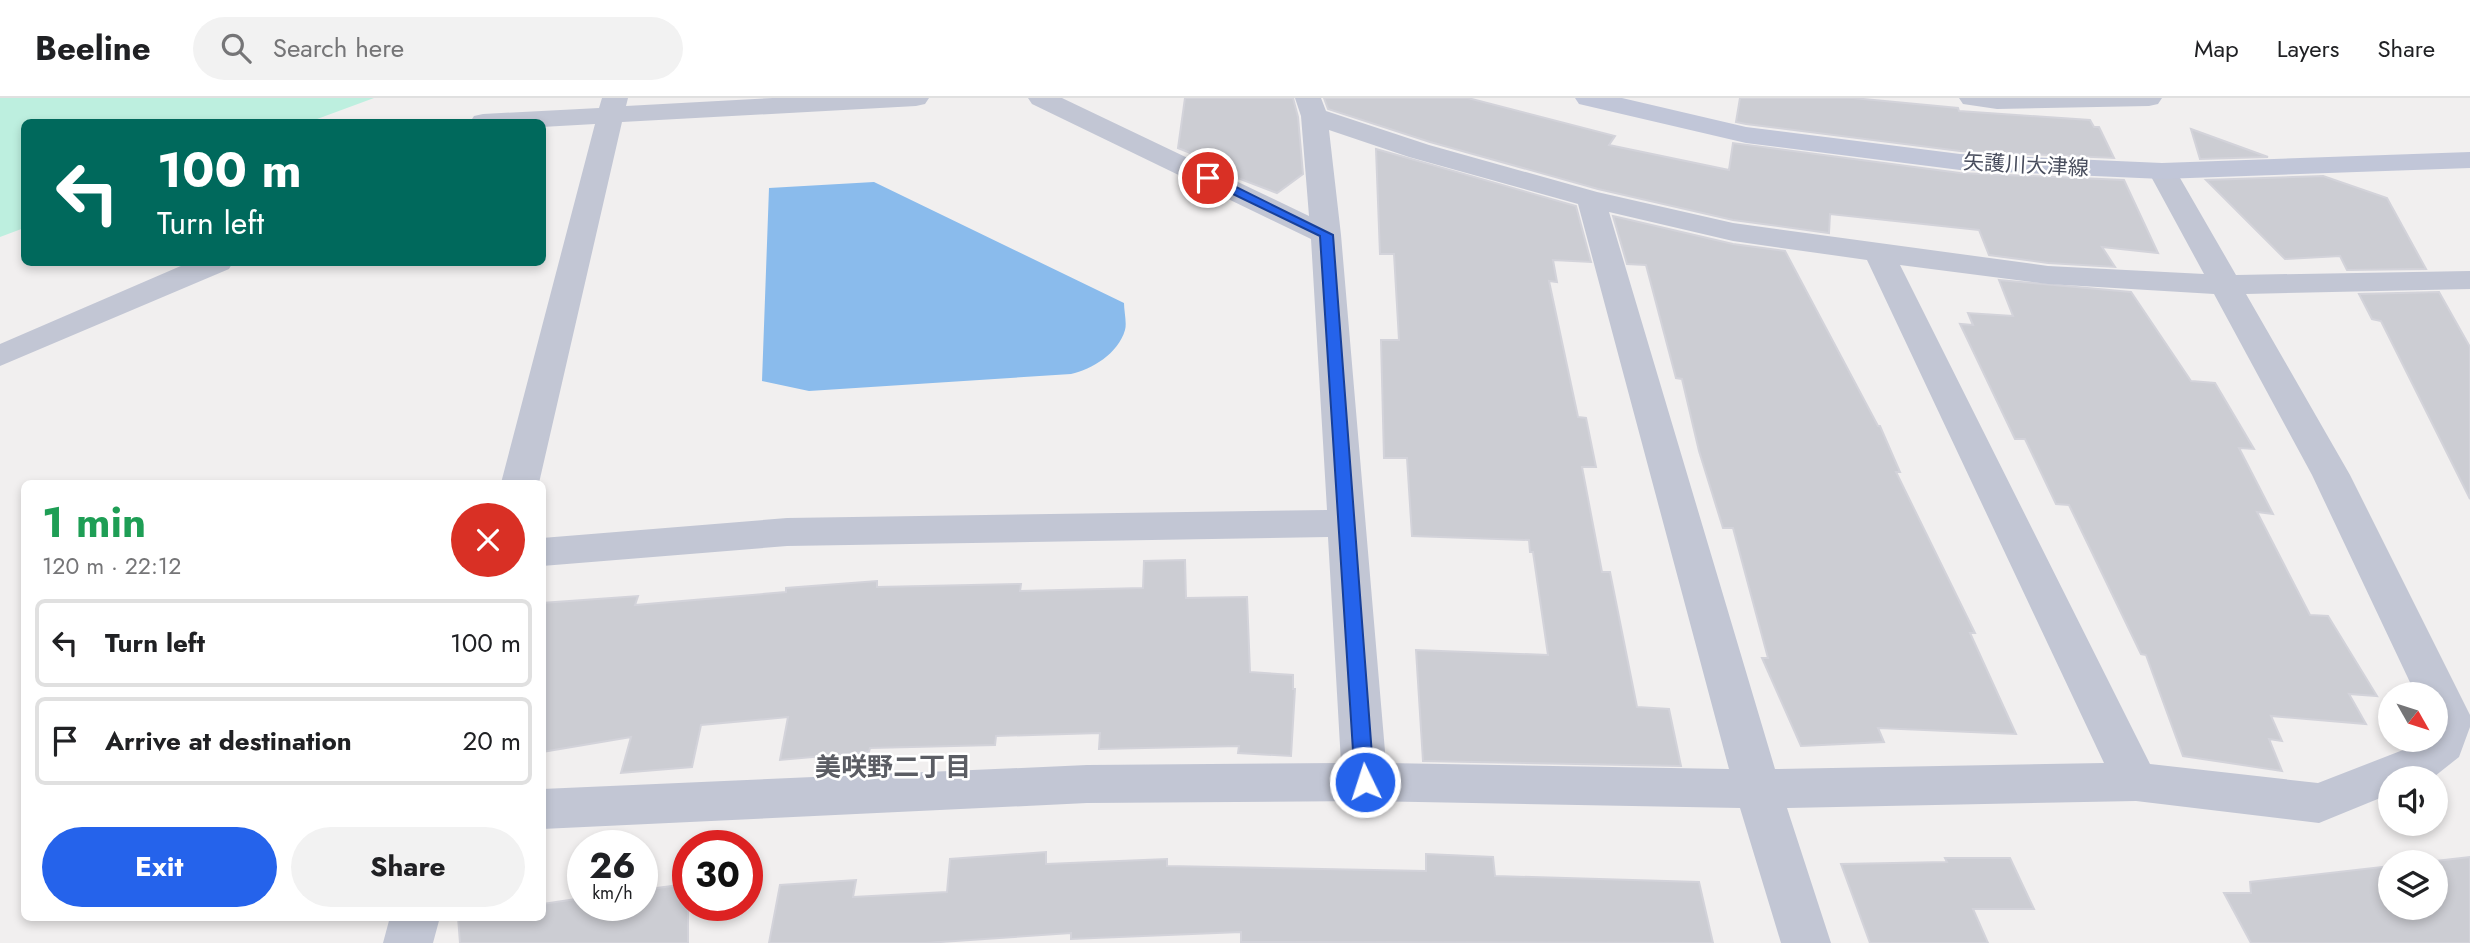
<!DOCTYPE html>
<meta charset="utf-8">
<style>
body{margin:0;font-family:Jost,"Noto Sans JP",sans-serif;background:#f2f2f2;color:#202124;height:100vh;display:flex;flex-direction:column;font-size:26px;white-space:nowrap}
*{box-sizing:border-box;margin:0}
p{font-size:23px;color:#757577}
.icon{flex:none;width:38px;height:38px;fill:none;stroke:currentColor;stroke-width:2;stroke-linecap:round;stroke-linejoin:round}
.map{position:relative;flex:1;overflow:hidden}
.panel{position:absolute;left:21px;top:382px;width:525px;height:441px;display:flex;flex-direction:column;background:#fff;border-radius:10px;box-shadow:0 4px 10px #0003}
.panel>*{flex:none}
.banner{position:absolute;left:21px;top:21px;width:525px;height:147px;border-radius:10px;box-shadow:0 4px 10px #0003;background:#00695c;color:#fff;overflow:hidden}
.needle{width:46px;rotate:129deg}
.buttons{position:absolute;left:2378px;top:584px;display:grid;gap:14px}
.buttons a{display:grid;place-items:center;width:70px;height:70px;border-radius:50%;background:#fff;box-shadow:0 4px 10px #0003;font-size:35px}
.speed{position:absolute;left:567px;top:732px;display:flex;gap:14px;font-size:35px;font-weight:700;text-align:center}
.speed>*{display:grid;place-content:center;width:91px;height:91px;border-radius:50%;background:#fff;box-shadow:0 4px 10px #0003;line-height:1}
.speed small{font-size:18px;font-weight:400}
.speed .limit{border:10px solid #d22;background:#fff;color:#111}
.pin{position:absolute;display:grid;place-items:center;width:60px;height:60px;color:#fff;margin:-30px;border:4px solid #fff;border-radius:50%;box-shadow:0 2px 7px #0007}
.me{position:absolute;width:77px;margin:-38px;rotate:356deg;stroke-linejoin:round;filter:drop-shadow(0 0 5px #0008)}
.turn{display:flex;align-items:center;gap:24px;height:147px;padding:0 21px;font-size:32px}
.turn .icon{width:91px;height:91px;stroke-width:2.5}
.turn b{display:block;font-size:49px;line-height:60px}
.round{display:grid;place-items:center;flex:none;width:74px;height:74px;border-radius:37px;background:#f2f2f2}
.summary{display:flex;align-items:center;justify-content:space-between;height:119px;padding:0 21px}
h1{font-size:42px;font-weight:700;line-height:52px;color:#1e9e55}
.button{display:flex;gap:14px;margin-top:auto;padding:14px 21px}
.button a{flex:1;height:80px;border-radius:42px;background:#2563eb;color:#fff;font-size:28px;font-weight:700;line-height:80px;text-align:center}
.button a+a{background:#f2f2f2;color:#202124}
ul{padding:0;list-style:none}
li{display:flex;align-items:center;gap:21px;height:88px;margin:0 14px 10px;padding:0 7px;border:4px solid #e0e0e0;border-radius:10px}
li div{flex:1}
li b{display:block;font-size:26px}
li em{font-style:normal}
header{display:flex;align-items:center;gap:42px;box-sizing:border-box;height:98px;padding:0 35px;background:#fff;border-bottom:2px solid #e0e0e0}
header strong{font-size:33px}
nav{display:flex;gap:38px;margin-inline-start:auto;font-size:24px}
.search{width:490px;height:63px;background:#f2f2f2;display:flex;align-items:center;gap:18px;box-sizing:border-box;padding:0 24px;border-radius:38px;color:#757577;font-size:26px}
.map>svg:first-child{display:block}
.green{fill:#bdefdf}
.water{fill:#8abbec}
.building{fill:#cccdd3;stroke:#d3d3da;stroke-width:2}
.lines{fill:none;stroke-linecap:round;stroke-linejoin:round}
.minor{fill:#c2c6d4;fill-rule:evenodd}
.secondary{fill:#c1c6d8;fill-rule:evenodd}
.route{fill:#2563eb;stroke:#184099;stroke-width:2}
.labels{text-anchor:middle;stroke-width:5;stroke-linejoin:round;paint-order:stroke}
.far-street-label{font-size:21px;fill:#474c5c;stroke:#fff}
.neighbourhood-label{font-size:26px;font-weight:bold;fill:#5b5d64;stroke:#fff}
</style>
<header>
<strong>Beeline</strong>
<div class="search"><svg class="icon" aria-label="search" viewBox="0 0 24 24"><circle cx="10" cy="10" r="6"/><path d="M15 15l6 6"/></svg>Search here</div>
<nav><a>Map</a><a>Layers</a><a>Share</a></nav>
</header>
<div class="map">
<svg width="2470" height="845" viewBox="0 0 2470 845">
<rect width="100%" height="100%" fill="#f1efef"/>
<path class="green" d="M 0,0 L 374,0 L 309,24 L 24,24 L 24,130 L 0,139 Z"/>
<path class="water" d="M 874,84 L 1124,205 C 1124,213 1127,225 1125,232 C 1118,256 1092,271 1071,276 L 809,293 L 762,283 L 769,90 Z"/>
<path class="building" d="M 1185,0 L 1293,0 L 1298,19 L 1303,76 L 1277,95 L 1222,74 L 1206,66 L 1210,63 L 1178,50 Z
M 1324,0 L 1468,0 L 1615,38 L 1609,47 L 1729,72 L 1733,45 L 1960,75 L 2124,82 L 2158,155 L 2102,149 L 2115,169 L 2048,165 L 1989,157 L 1979,132 L 1830,116 L 1829,135 L 1733,122 L 1598,91 L 1430,44 L 1328,11 Z
M 1740,0 L 1853,0 L 1958,10 L 1959,13 L 2090,22 L 2094,29 L 2099,29 L 2114,60 L 1960,53 L 1746,26 L 1736,24 Z
M 2191,31 L 2268,59 L 2200,61 Z
M 1376,51 L 1576,108 L 1591,164 L 1553,162 L 1557,184 L 1549,183 L 1578,319 L 1586,320 L 1596,369 L 1582,369 L 1602,474 L 1610,474 L 1637,609 L 1669,611 L 1681,668 L 1423,663 L 1416,552 L 1548,557 L 1533,454 L 1530,454 L 1529,442 L 1412,438 L 1407,360 L 1384,360 L 1381,242 L 1399,242 L 1394,156 L 1380,156 Z
M 2323,78 L 2387,100 L 2426,171 L 2347,172 L 2340,158 L 2285,161 L 2206,82 Z
M 1613,118 L 1733,146 L 1785,153 L 1878,328 L 1880,328 L 1900,374 L 1896,374 L 1975,535 L 1970,535 L 2016,636 L 1878,630 L 1884,644 L 1801,648 L 1762,560 L 1768,560 L 1733,430 L 1723,430 L 1699,353 L 1682,281 L 1676,280 L 1646,167 L 1627,166 Z
M 1999,182 L 2131,194 L 2191,283 L 2215,285 L 2254,351 L 2239,350 L 2273,416 L 2257,414 L 2310,517 L 2328,518 L 2377,598 L 2349,596 L 2366,626 L 2271,618 L 2282,643 L 2269,641 L 2282,673 L 2183,658 L 2146,557 L 2141,556 L 2069,407 L 2056,406 L 2025,341 L 2015,341 L 1960,226 L 1973,227 L 1968,215 L 2013,218 Z
M 2439,194 L 2470,249 L 2470,401 L 2381,223 L 2372,221 L 2359,196 Z
M 1185,462 L 1186,500 L 1247,499 L 1250,574 L 1293,577 L 1293,591 L 1295,591 L 1291,658 L 1238,655 L 1239,648 L 1099,651 L 1100,635 L 996,638 L 995,647 L 870,650 L 869,654 L 780,662 L 788,619 L 701,627 L 692,669 L 621,675 L 631,639 L 542,654 L 542,505 L 638,498 L 635,507 L 786,494 L 786,490 L 877,483 L 877,489 L 1021,486 L 1020,493 L 1143,490 L 1144,463 Z
M 1046,754 L 1046,766 L 1167,761 L 1167,768 L 1426,773 L 1426,756 L 1493,759 L 1495,778 L 1699,784 L 1713,845 L 1241,844 L 1241,834 L 1071,841 L 1071,835 L 926,845 L 769,845 L 780,787 L 856,782 L 853,799 L 947,794 L 950,761 Z
M 2470,759 L 2470,845 L 2251,845 L 2224,795 L 2251,795 L 2250,784 L 2390,768 L 2390,810 L 2436,810 L 2436,765 L 2418,765 Z
M 1945,760 L 2010,760 L 2034,811 L 1973,811 L 1988,845 L 1870,845 L 1841,766 L 1947,764 Z
M 688,786 L 688,845 L 460,845 L 458,819 L 542,819 L 542,806 L 583,800 L 583,807 L 642,807 L 642,792 Z"/>
<g class="lines">
<path class="minor" d="M 602,0 L 628,0 L 626,8 L 773,0 L 929,0 L 925,6 L 916,8 L 622,24 L 539,385 L 501,385 L 595,26 L 542,29 L 542,24 L 470,24 L 474,18 L 483,16 L 599,10 Z
M 1028,0 L 1062,0 L 1309,118 L 1301,18 L 1295,0 L 1321,0 L 1326,13 L 1429,47 L 1597,94 L 1733,125 L 2048,168 L 2204,176 L 2148,73 L 2152,67 L 2162,65 L 2172,67 L 2176,73 L 2236,177 L 2470,173 L 2470,191 L 2246,196 L 2350,377 L 2470,617 L 2470,629 L 2459,659 L 2435,678 L 2429,681 L 2390,681 L 2390,696 L 2319,725 L 2136,703 L 1787,710 L 1831,845 L 1781,845 L 1740,710 L 1365,703 L 1087,705 L 542,731 L 542,691 L 1087,667 L 1341,665 L 1328,439 L 787,448 L 542,468 L 542,440 L 787,420 L 1327,412 L 1311,141 L 1032,6 ZM 1329,32 L 1409,59 L 1578,106 L 1729,671 L 1386,665 L 1341,137 ZM 1609,114 L 1733,143 L 1867,162 L 2104,665 L 1775,671 ZM 1900,167 L 2048,186 L 2214,196 L 2312,377 L 2416,597 L 2436,597 L 2436,642 L 2415,642 L 2403,652 L 2318,685 L 2150,666 Z
M 1959,0 L 2162,0 L 2158,6 L 2149,8 L 1997,11 L 1963,6 Z
M 190,164 L 233,164 L 229,171 L 0,268 L 0,246 Z
M 390,819 L 440,819 L 433,845 L 383,845 Z"/>
<path class="secondary" d="M 1575,0 L 1622,0 L 1746,29 L 1960,56 L 2162,65 L 2470,54 L 2470,70 L 2162,81 L 1960,72 L 1746,45 L 1579,6 Z"/>
</g>
<path class="route" d="M 1204,77 L 1212,77 L 1333,137 L 1374,684 L 1371,690 L 1365,692 L 1358,690 L 1355,684 L 1320,138 L 1204,82 Z"/>
<g class="labels">
<g class="far-street-label">
<text transform="translate(2026 67) rotate(3)" y="7">矢護川大津線</text>
</g>
<g class="neighbourhood-label">
<text x="893" y="678">美咲野二丁目</text>
</g>
</g>
</svg>
<div class="buttons">
<a><svg class="needle" viewBox="-14 -14 28 28"><path d="M0-13l5 13h-10z" fill="#e53935"/><path d="M0 13l5-13h-10z" fill="#757577"/></svg></a>
<a><svg class="icon" aria-label="sound" viewBox="0 0 24 24"><path d="M4 9h4l5-4v14l-5-4H4zM17 9q2 3 0 6"/></svg></a>
<a><svg class="icon" aria-label="layers" viewBox="0 0 24 24"><path d="M12 4l9 5-9 5-9-5zM3 14l9 5 9-5"/></svg></a>
</div>
<div class="speed"><div>26<small>km/h</small></div><div class="limit">30</div></div>
<div class="pin" style="left:1208px;top:80px;background:#d93025"><svg class="icon" aria-label="arrive" viewBox="0 0 24 24"><path d="M6 21V4h12l-3 4 3 4H6"/></svg></div>
<svg class="me" style="left:1365px;top:684px" viewBox="-20 -20 40 40"><circle r="17" fill="#2563eb" stroke="#fff" stroke-width="3"/><path d="M0-11L8 9 0 5-8 9z" fill="#fff"/></svg>
<div class="banner">
<div class="turn"><svg class="icon" aria-label="left" viewBox="0 0 24 24"><path d="M17 20v-9H6M10 6l-5 5 5 5"/></svg><div><b>100 m</b>Turn left</div></div>
</div>
<section class="panel">
<div class="summary"><div><h1>1 min</h1><p>120 m · 22:12</p></div><a class="round" style="background:#d93025;color:#fff"><svg class="icon" aria-label="close" viewBox="0 0 24 24"><path d="M6 6l12 12M18 6L6 18"/></svg></a></div>
<ul>
<li><svg class="icon" aria-label="left" viewBox="0 0 24 24"><path d="M17 20v-9H6M10 6l-5 5 5 5"/></svg><div><b>Turn left</b></div><em>100 m</em></li>
<li><svg class="icon" aria-label="arrive" viewBox="0 0 24 24"><path d="M6 21V4h12l-3 4 3 4H6"/></svg><div><b>Arrive at destination</b></div><em>20 m</em></li>
</ul>
<div class="button"><a>Exit</a><a>Share</a></div>
</section>
</div>
